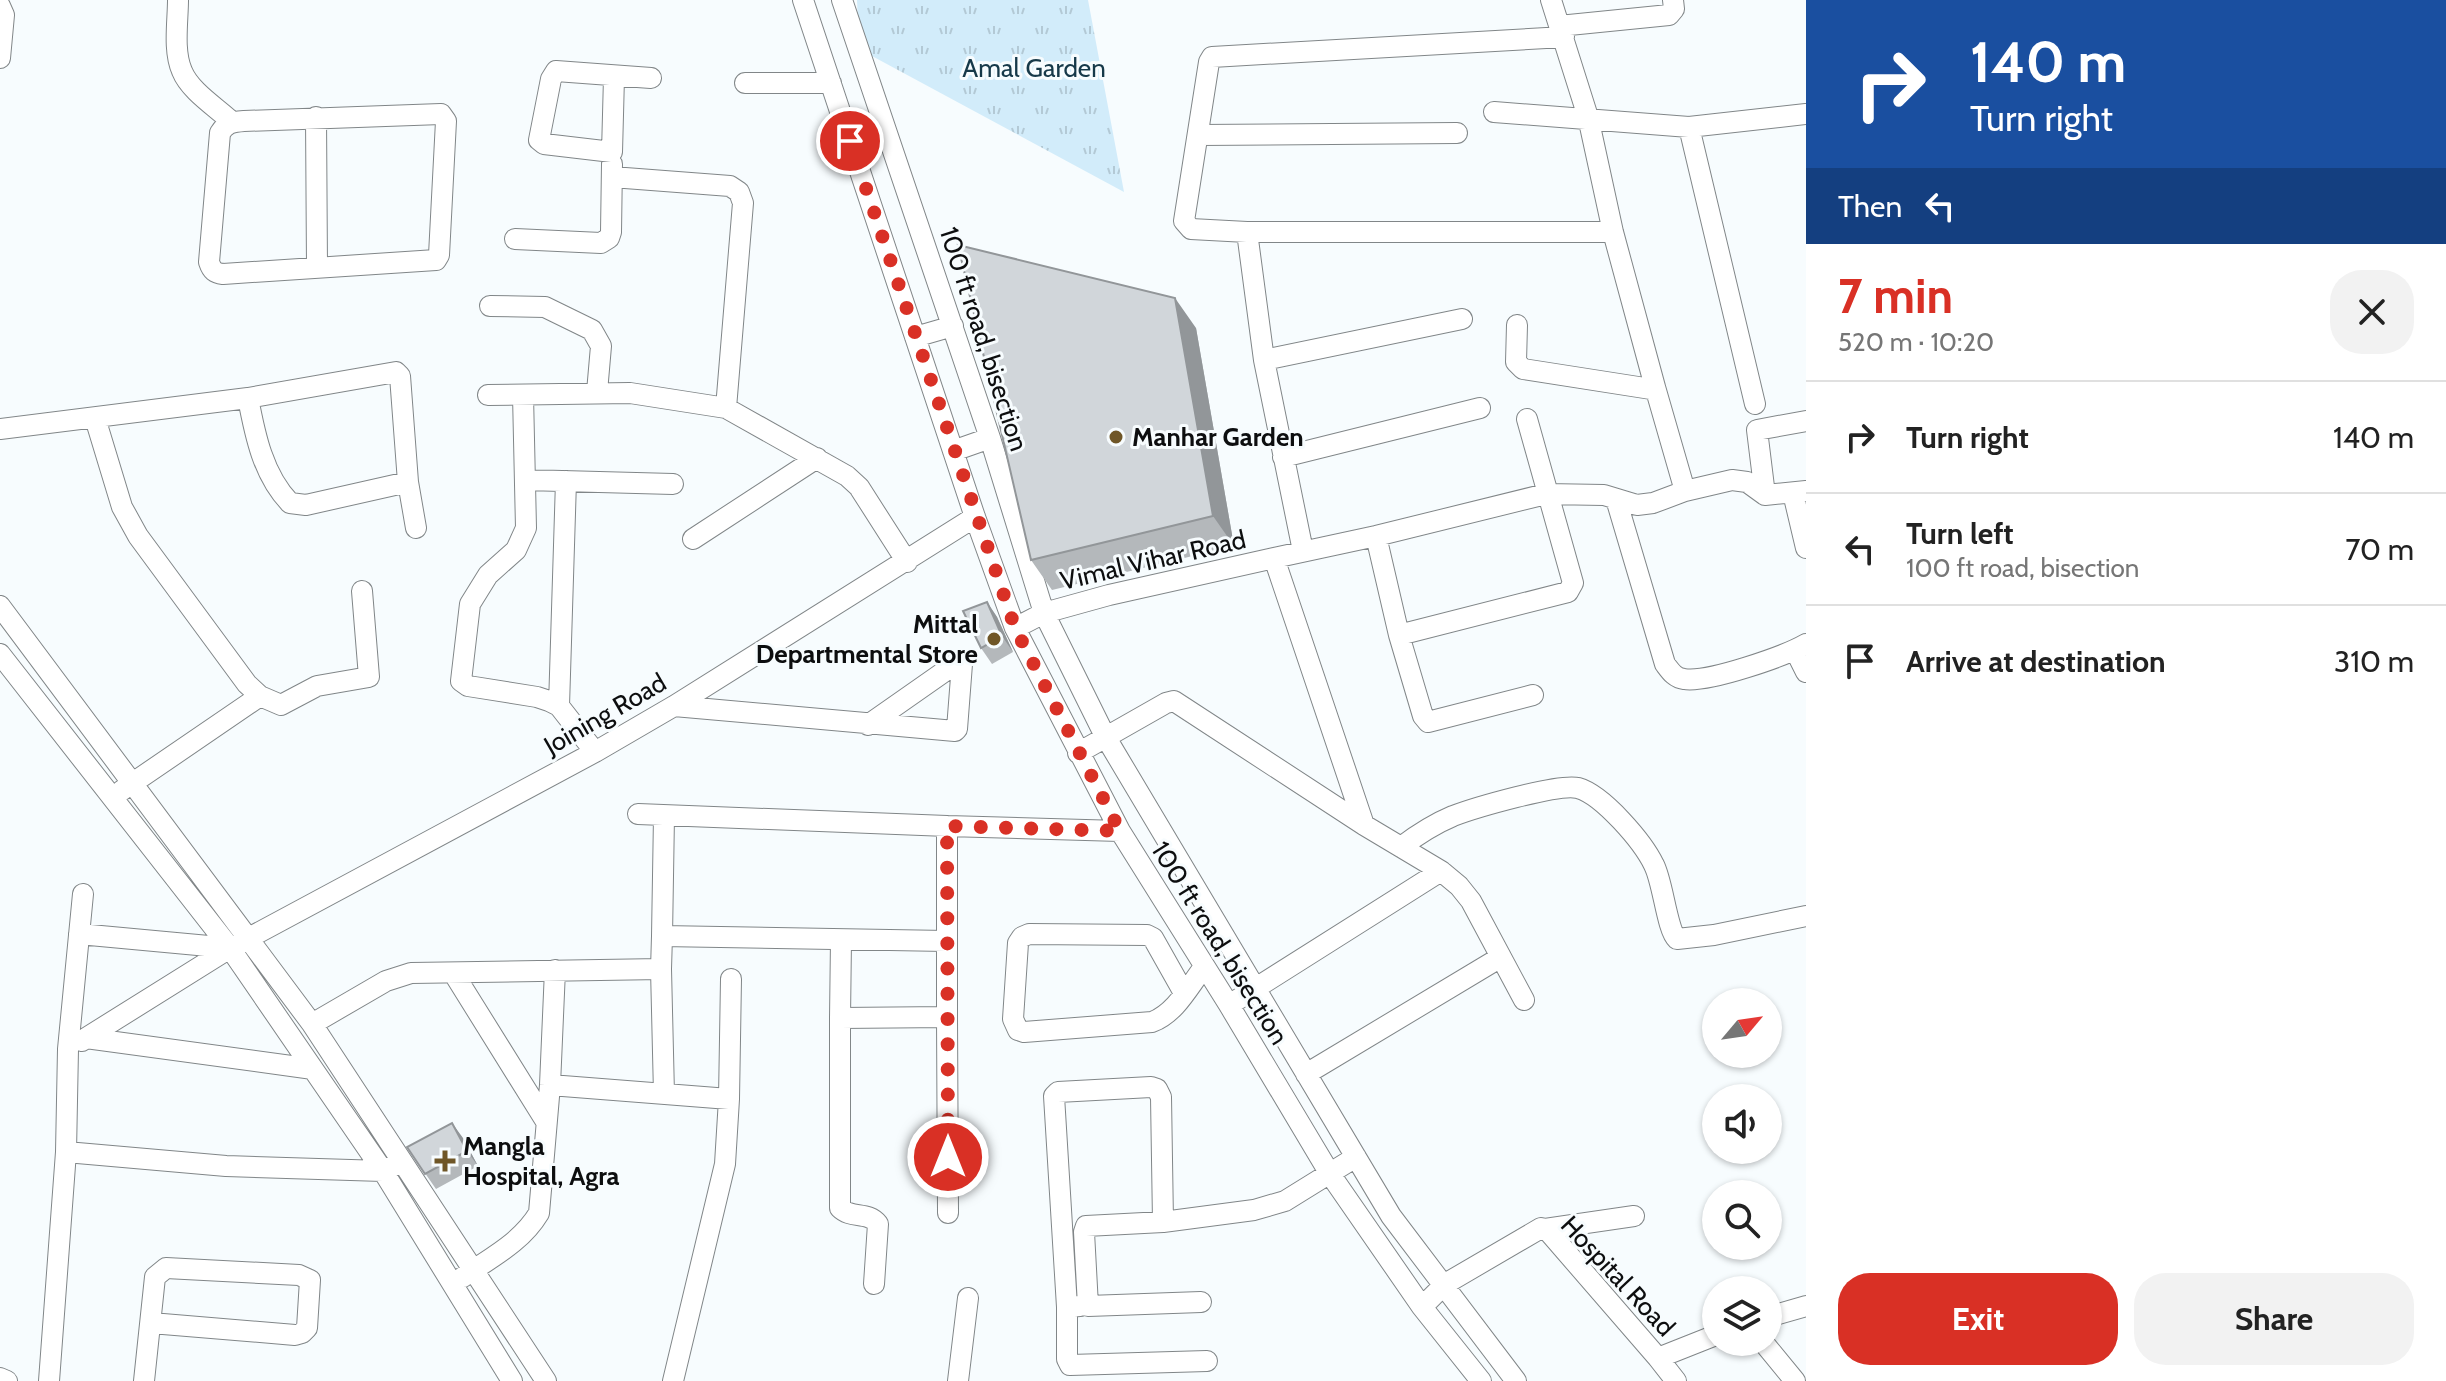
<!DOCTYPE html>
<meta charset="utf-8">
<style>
body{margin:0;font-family:Cabin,sans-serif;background:#f2f2f2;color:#222;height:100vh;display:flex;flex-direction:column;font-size:30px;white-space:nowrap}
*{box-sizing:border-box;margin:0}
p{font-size:26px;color:#767676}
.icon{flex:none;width:44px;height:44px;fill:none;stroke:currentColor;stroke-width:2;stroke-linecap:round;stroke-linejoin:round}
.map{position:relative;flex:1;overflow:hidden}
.drawer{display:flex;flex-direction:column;background:#fff;width:640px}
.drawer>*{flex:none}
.top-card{background:#1a4fa0;color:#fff;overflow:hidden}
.needle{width:52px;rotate:61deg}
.tools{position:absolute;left:1702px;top:988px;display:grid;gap:16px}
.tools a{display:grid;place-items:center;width:80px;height:80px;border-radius:50%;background:#fff;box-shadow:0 2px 6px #0004;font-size:40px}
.pin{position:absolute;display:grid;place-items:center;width:68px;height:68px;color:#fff;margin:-34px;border:4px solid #fff;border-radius:50%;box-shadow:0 2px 8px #0007}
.me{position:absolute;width:88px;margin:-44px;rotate:0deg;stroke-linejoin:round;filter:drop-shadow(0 0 6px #0008)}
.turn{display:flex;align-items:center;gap:28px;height:168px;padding:0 32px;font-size:36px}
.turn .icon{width:104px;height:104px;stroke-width:2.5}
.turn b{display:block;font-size:56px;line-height:68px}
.then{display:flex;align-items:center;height:76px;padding:0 32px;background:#0003;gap:16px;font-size:30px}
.round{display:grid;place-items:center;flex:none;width:84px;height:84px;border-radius:32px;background:#f2f2f2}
.overview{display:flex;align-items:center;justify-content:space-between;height:136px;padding:0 32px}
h1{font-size:48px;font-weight:800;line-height:60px;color:#d93025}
.primary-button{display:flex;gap:16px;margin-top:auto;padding:16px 32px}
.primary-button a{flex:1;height:92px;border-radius:32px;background:#d93025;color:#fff;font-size:32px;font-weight:800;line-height:92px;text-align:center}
.primary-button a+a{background:#f2f2f2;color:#222}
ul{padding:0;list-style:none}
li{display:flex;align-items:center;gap:24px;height:112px;padding:0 32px;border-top:2px solid #e0e0e0}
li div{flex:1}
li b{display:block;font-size:30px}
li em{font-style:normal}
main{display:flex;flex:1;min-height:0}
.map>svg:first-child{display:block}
.grass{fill:url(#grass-tufts)}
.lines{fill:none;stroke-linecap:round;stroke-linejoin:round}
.minor-casing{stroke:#818688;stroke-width:22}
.minor{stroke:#fff;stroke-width:20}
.wall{fill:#b4b8bb}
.shaded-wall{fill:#929699}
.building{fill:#d1d6da;stroke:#929699;stroke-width:2}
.route{stroke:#d93025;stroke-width:14;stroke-dasharray:0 25.2}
.poi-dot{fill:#6f5627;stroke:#f7fcfe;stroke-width:3}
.labels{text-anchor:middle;stroke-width:6;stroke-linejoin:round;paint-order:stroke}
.park-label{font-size:26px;fill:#163949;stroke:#f7fcfe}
.street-label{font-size:26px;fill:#0d0e0f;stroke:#f7fcfe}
.poi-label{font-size:26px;font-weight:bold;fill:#0d0e0f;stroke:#f7fcfe;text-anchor:start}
</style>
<main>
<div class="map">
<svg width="1806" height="1381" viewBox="0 0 1806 1381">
<defs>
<pattern id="grass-tufts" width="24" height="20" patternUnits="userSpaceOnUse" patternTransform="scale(2)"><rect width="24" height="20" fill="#d2ecfa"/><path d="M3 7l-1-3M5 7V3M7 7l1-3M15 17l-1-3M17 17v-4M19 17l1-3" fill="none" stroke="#b3c9d5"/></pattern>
</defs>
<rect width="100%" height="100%" fill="#f7fcfe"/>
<path class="grass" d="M 857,0 L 1088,0 L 1124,192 L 859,49 Z"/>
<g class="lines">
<g class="minor-casing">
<path id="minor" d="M 178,0 C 178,21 173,51 182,71 C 190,91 216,107 232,122
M 803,0 L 975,517 L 1015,628 L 1120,831 L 1229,1005 L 1330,1174 L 1422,1307 L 1481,1381
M 842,0 L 990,438 L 1044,613 L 1105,736 L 1391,1216 L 1516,1381
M 0,6 L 4,15 L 0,58
M 1559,26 L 1669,15 L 1674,9 L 1673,0
M 1564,37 L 1212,57 L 1209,62 L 1184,221 L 1191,229 L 1247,232 L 1613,232
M 614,77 L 612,152 L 544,144 L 539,140 L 551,79 L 556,71 L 651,78
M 745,83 L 831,83
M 1494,112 L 1689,127 L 1806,114
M 441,114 L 446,121 L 439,255 L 436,260 L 223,274 C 215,273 212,271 209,262 L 220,133 C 226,123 232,122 244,121 Z
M 316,117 L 317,266
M 1689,127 L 1755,404
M 1199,135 L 1457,133
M 612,177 L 730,186 L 739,192 L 743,203 L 726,408
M 1247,232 L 1264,360 L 1303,551
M 515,239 L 601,243 L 609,238 L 611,232 L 612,164
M 490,306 L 545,307 L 592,330 L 601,346 L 597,392
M 1517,325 L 1516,362 L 1523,369 L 1651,389 L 1655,387 L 1613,232 L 1588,117 L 1551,0
M 915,337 L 953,326
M 1264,360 L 1462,319
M 1655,387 L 1685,491
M 488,395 L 630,393 L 726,408 L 847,476 L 859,487 L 907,562
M 523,395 L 526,528 L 516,550 L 488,575 L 470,604 L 461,681 L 468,686 L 537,697 L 549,701 L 559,706 L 595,752
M 248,398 C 255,435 263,475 290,503 L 306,505 L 408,482
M 95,418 L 122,507 L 138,536 L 247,684 L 260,696 L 281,705 L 317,686 L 369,677 L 362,591
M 0,429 L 248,398 L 396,372 L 400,376 L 408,482 L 416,528
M 953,451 L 990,438
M 1283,457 L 1480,408
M 525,480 L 673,484
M 1793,493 L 1806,548
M 1765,495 L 1757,430 L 1806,421
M 1616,499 L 1665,664 C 1671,672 1675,678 1684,679 C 1708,683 1785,656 1806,644
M 1376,536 L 1399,635 L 1568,592 L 1573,583 L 1527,419
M 693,539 L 817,458
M 0,606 L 312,1024 L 546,1381
M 1015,628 L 1044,613 L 1109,595 L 1274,558
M 1399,635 L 1423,716 L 1428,722 L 1533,695
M 1795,650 L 1806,672
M 0,654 L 230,948 L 383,1171 L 512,1381
M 559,706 L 566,481
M 674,706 L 955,731 L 957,729 L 962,664 L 958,662 L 868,725
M 1078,753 L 1166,703 L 1174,701 L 1364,825 L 1441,871
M 121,791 L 260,696
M 638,814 L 947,826
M 1364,825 L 1274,558 L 1376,536 L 1546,494 L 1604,495 L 1637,505 L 1653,503 L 1685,491 L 1732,480 L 1747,482 L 1765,495 L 1806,491
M 1401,847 C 1417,835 1434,824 1453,816 C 1474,808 1559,783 1578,788 C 1603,795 1643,842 1654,865 C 1663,882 1667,930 1677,939 L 1714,935 L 1806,916
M 79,934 L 230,948
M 662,936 L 664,816
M 661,969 L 664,1094
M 454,974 L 545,1120
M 1184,993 L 1153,938 L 1147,935 L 1029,934 L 1022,937 L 1018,943 L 1013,1019 L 1018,1030 L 1024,1032 L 1152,1022 C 1176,1013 1189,986 1204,967
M 1229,1005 L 1441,871 L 1459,886 L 1471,901 L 1524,1000
M 947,1017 L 948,1213
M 840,1018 L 841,940
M 312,1024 L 386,981 L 411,973 L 661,969 L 662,936 L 946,941
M 86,1038 L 230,948 L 595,752 L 674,706 L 975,517
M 82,1041 L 86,1038 L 313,1069
M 1306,1074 L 1501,957
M 550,1085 L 729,1099 L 725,1164 L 673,1381
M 729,1099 L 731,979
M 66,1152 L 226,1166 L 383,1171 L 392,1167
M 1545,1229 L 1634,1216
M 463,1277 C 490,1258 521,1243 539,1213 L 550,1085 L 555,970
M 874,1284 L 878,1224 C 868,1211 851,1219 840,1208 L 840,1018 L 947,1017 L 947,826 L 1120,831
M 1201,1302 L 1088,1306 L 1084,1232 L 1086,1226 L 1163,1222 L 1254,1210 L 1285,1201 L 1356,1157
M 1080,1306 L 1067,1307 L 1067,1359 L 1070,1365 L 1207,1361
M 1067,1307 L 1054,1096 L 1058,1092 L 1151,1087 L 1157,1089 L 1161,1097 L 1163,1222
M 1422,1307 L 1445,1284 L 1541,1228 L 1548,1231 L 1658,1358 L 1716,1335
M 1768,1317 L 1806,1306
M 1763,1342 L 1795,1381
M 1658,1358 L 1676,1381
M 0,1378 L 7,1381
M 49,1381 L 66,1152 L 68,1049 L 83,894
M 144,1381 L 155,1277 L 166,1268 L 299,1275 L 310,1280 L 307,1328 L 302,1333 L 295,1335 L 151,1323
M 958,1381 L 968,1298"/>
</g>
<use href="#minor" class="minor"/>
</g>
<path class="wall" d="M 1196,328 L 1234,546 L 1052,590 L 1031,560 Z
M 987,602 L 997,617 L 1013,652 L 992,664 L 981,648 Z
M 463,1138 L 478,1166 L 436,1189 L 407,1147 Z"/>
<path class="shaded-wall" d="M 1175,298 L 1196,328 L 1234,546 L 1213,516 Z
M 987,602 L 997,617 L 1013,652 L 1002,636 Z
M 452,1123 L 463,1138 L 478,1166 L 467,1151 Z"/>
<path class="building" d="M 958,245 L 1175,298 L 1213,516 L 1031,560 Z
M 987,602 L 1002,636 L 981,648 L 963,611 Z
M 452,1123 L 467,1151 L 425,1174 L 407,1147 Z"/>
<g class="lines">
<path class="route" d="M 850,141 L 1015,628 L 1120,831 L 947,826 L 948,1157"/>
</g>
<g class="poi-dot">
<circle cx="1116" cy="437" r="8"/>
<circle cx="994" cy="639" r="8"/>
<path d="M441 1149h8v8h8v8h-8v8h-8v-8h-8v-8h8z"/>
</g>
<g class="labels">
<g class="park-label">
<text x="1034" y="77">Amal Garden</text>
</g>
<g class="street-label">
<text transform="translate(984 339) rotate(72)" y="9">100 ft road, bisection</text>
<text transform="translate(1153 560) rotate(-13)" y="9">Vimal Vihar Road</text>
<text transform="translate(605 714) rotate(-30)" y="9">Joining Road</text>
<text transform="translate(1220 943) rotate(58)" y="9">100 ft road, bisection</text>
<text transform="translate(1618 1276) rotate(47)" y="9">Hospital Road</text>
</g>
<g class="poi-label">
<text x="1132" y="446">Manhar Garden</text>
<text x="978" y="633" text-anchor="end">Mittal<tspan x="978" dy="30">Departmental Store</tspan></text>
<text x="463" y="1155">Mangla<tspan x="463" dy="30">Hospital, Agra</tspan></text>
</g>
</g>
</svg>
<div class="tools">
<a><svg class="needle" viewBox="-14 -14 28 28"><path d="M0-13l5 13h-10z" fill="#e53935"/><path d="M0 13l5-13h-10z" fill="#767676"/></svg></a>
<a><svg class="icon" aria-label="sound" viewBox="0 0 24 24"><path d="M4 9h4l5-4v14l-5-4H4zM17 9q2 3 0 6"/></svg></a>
<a><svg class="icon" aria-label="search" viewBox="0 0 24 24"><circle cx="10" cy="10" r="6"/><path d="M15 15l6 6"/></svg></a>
<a><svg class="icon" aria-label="layers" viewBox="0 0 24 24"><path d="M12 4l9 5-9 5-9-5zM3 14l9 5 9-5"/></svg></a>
</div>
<div class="pin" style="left:850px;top:141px;background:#d93025"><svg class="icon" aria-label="arrive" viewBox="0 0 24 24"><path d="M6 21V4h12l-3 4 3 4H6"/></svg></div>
<svg class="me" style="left:948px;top:1157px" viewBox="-20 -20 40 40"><circle r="17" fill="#d93025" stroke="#fff" stroke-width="3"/><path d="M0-11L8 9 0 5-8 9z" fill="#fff"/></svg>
</div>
<section class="drawer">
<div class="top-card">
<div class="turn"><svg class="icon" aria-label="right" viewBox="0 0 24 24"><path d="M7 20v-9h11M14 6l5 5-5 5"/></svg><div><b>140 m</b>Turn right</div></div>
<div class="then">Then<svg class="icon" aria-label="left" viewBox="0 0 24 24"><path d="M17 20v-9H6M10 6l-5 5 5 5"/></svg></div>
</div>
<div class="overview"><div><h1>7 min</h1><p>520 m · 10:20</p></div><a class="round"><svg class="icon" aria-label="close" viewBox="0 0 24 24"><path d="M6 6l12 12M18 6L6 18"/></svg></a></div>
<ul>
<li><svg class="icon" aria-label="right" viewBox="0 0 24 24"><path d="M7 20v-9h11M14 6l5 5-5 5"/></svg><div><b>Turn right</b></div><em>140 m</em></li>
<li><svg class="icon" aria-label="left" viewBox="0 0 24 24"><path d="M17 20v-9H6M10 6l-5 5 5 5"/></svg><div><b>Turn left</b><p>100 ft road, bisection</p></div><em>70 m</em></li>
<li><svg class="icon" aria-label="arrive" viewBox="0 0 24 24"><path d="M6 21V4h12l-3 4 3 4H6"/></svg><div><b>Arrive at destination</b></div><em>310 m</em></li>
</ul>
<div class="primary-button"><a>Exit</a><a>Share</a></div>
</section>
</main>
